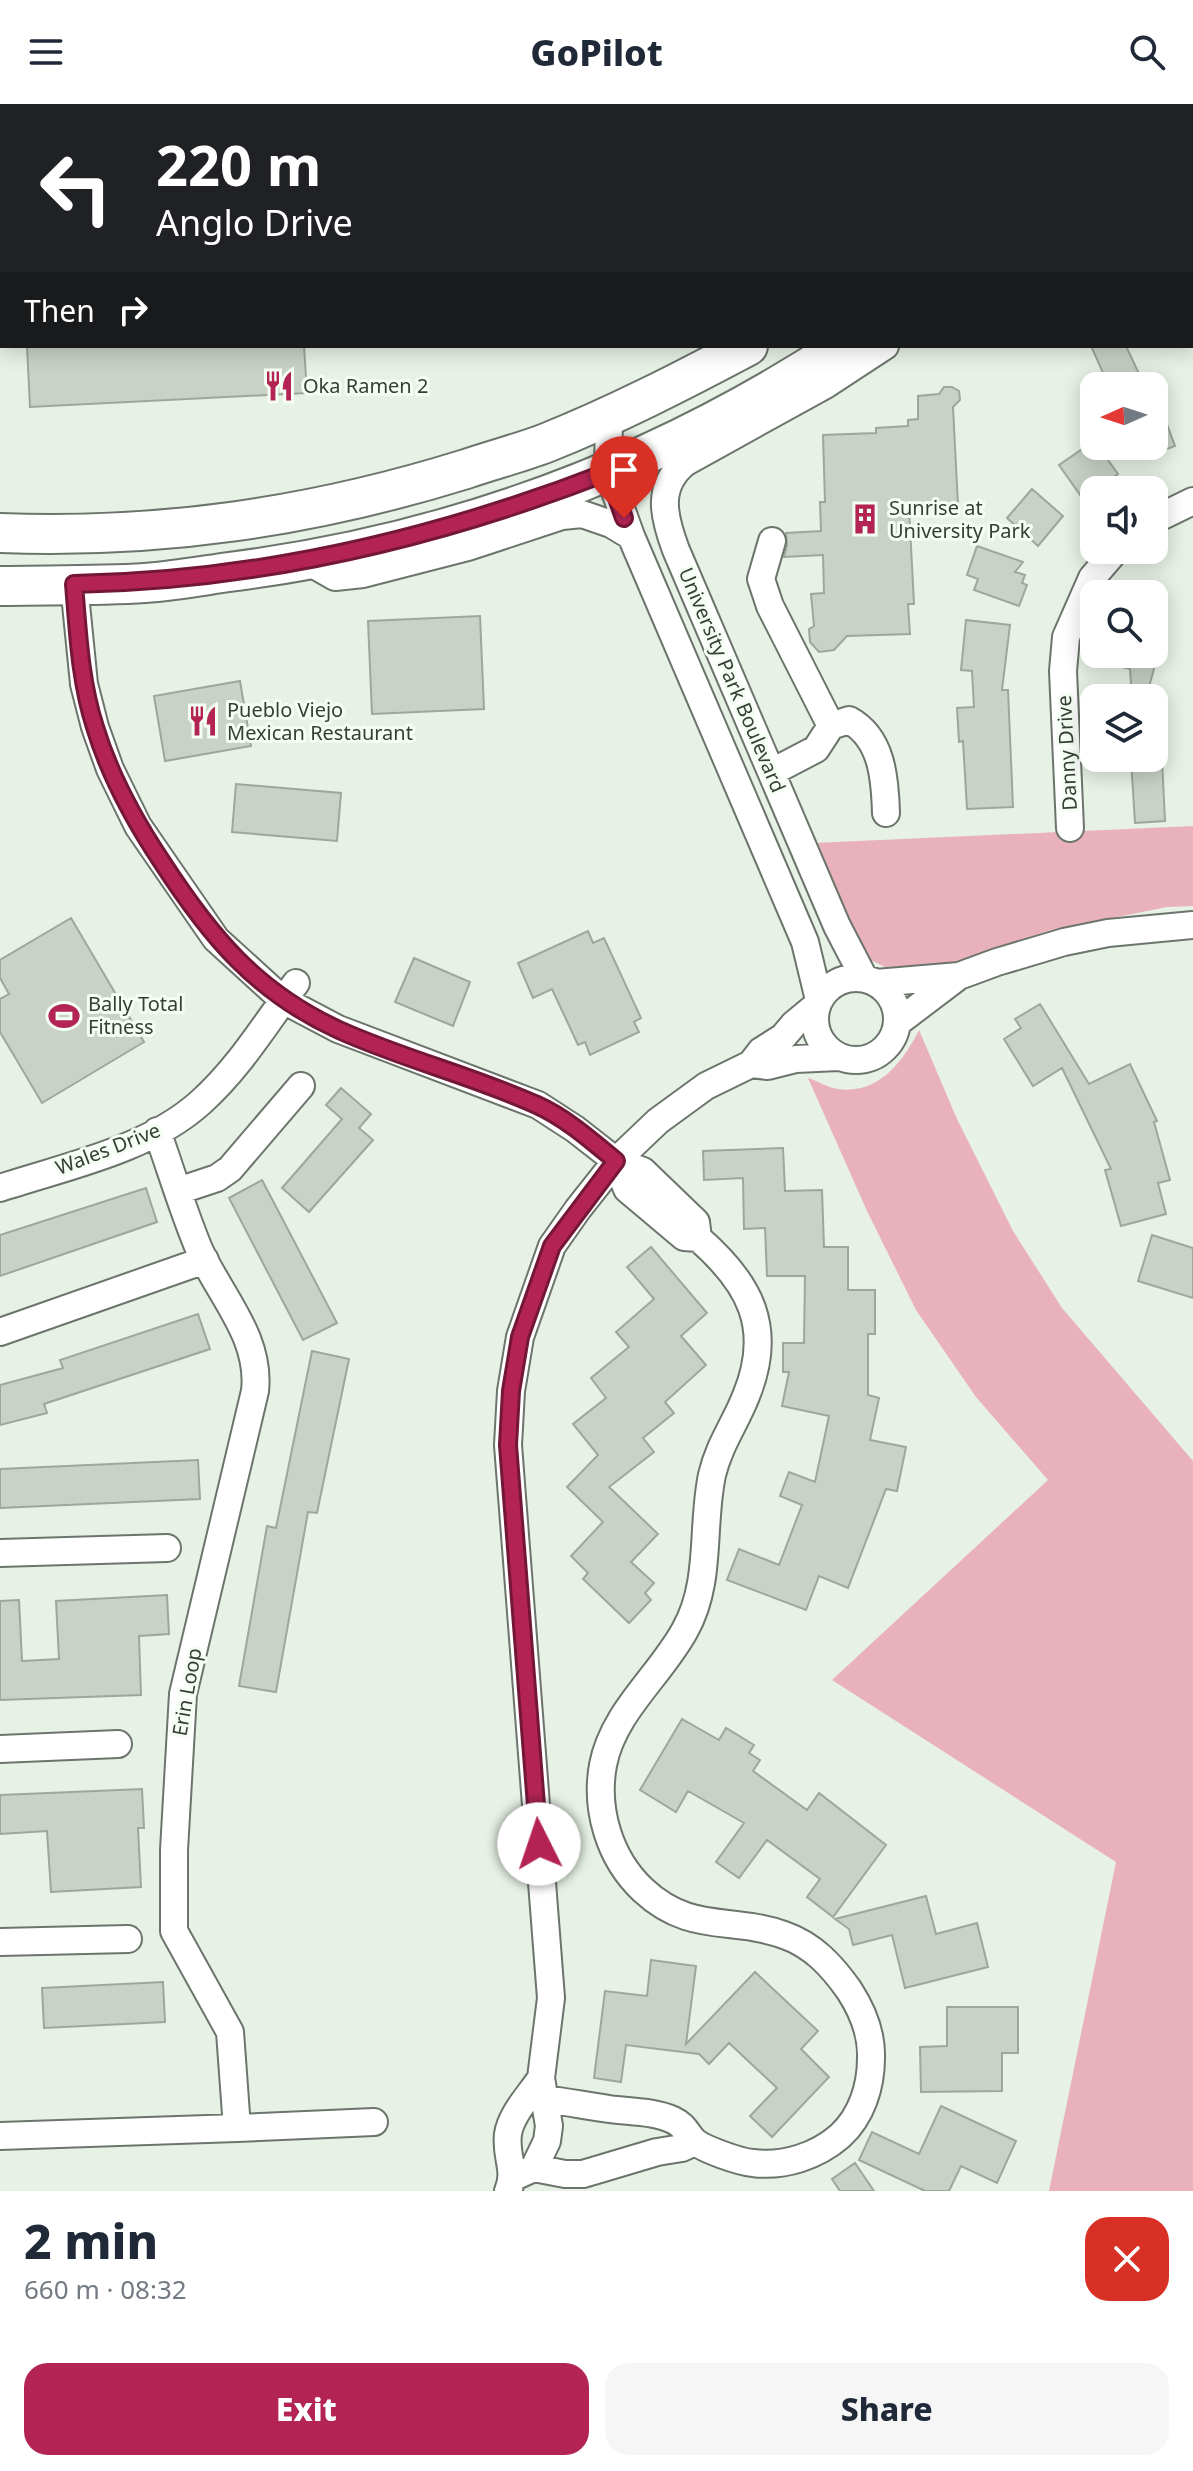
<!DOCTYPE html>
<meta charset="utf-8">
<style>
body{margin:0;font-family:"Noto Sans",sans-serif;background:#f6f6f7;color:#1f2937;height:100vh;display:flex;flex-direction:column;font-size:30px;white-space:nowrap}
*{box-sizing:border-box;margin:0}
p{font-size:26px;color:#747a83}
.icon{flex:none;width:44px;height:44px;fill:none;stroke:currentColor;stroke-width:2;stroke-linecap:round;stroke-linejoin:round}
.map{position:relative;height:2087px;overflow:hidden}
.side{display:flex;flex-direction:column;background:#fff;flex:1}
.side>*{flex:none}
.hud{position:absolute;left:0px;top:0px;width:1194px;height:244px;box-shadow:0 4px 20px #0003;background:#202124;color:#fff;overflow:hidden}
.needle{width:52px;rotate:267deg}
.controls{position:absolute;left:1080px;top:268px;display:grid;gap:16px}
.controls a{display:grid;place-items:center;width:88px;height:88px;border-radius:16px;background:#fff;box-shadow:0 4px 20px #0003;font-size:40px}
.pin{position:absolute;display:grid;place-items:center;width:68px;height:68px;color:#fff;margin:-82px -34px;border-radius:50% 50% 50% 0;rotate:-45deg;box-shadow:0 0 8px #0007}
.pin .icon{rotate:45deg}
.me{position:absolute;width:88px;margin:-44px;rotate:356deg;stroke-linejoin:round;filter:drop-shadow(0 0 6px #0008)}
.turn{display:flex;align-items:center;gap:28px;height:168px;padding:0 24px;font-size:36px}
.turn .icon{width:104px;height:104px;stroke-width:2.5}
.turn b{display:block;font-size:56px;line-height:68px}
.then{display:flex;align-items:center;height:76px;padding:0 24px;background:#0003;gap:16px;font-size:30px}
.round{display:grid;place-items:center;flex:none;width:84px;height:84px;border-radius:24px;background:#f6f6f7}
.summary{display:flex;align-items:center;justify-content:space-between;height:136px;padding:0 24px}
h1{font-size:48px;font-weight:800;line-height:60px}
.button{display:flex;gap:16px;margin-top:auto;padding:16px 24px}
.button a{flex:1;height:92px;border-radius:24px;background:#b32455;color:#fff;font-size:32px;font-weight:800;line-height:92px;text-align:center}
.button a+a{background:#f6f6f7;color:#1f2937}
header{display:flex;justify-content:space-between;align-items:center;height:104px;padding:0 24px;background:#fff;font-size:36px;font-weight:800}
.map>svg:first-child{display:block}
.green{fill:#e9b1bc}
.building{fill:#c8d2c7;stroke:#9da79c;stroke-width:2}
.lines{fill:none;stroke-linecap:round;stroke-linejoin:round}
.minor-casing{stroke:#6c756b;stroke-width:30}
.highway-casing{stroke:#6c756b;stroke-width:42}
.minor{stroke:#fff;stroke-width:26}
.highway{stroke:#fff;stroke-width:38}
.route-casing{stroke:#741737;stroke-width:20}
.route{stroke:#b32455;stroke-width:14}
.labels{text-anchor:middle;stroke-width:6;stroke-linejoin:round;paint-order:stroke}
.poi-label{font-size:20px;fill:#383d38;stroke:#f4fef3;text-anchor:start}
.street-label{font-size:20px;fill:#383d38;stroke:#f4fef3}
</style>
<header><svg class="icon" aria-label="menu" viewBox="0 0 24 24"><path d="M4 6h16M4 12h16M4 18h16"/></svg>GoPilot<svg class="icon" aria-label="search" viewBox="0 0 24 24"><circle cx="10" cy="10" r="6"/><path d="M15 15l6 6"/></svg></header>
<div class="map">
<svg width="1193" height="2087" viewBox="0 0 1193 2087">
<rect width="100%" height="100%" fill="#e7f1e5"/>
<path class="green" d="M 1193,722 L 1193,802 L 1167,803 L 1047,827 L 926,868 L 902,871 L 864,853 L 814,739 Z
M 919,926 L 957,1015 L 1013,1127 L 1062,1204 L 1193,1357 L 1193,2087 L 1049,2087 L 1116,1758 L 832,1576 L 1048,1376 L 976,1293 L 916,1206 L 867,1107 L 808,974 C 818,977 828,984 838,985 C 878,991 903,958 919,926 Z"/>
<path class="building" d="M 27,242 L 304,242 L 307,289 L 30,303 Z
M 1091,242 L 1126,242 L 1141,274 L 1124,282 L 1109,282 Z
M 944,283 L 952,283 L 959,287 L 960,296 L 953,303 L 958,401 L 909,404 L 914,500 L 908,500 L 910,530 L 847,532 L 834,546 L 819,548 L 810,538 L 809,525 L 814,522 L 811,490 L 824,489 L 823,451 L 784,453 L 787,441 L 786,429 L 821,427 L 820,398 L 825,398 L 823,331 L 876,329 L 876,324 L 908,322 L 908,316 L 918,315 L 918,292 L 939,290 Z
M 1156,291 L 1175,342 L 1154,350 L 1154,292 Z
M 1094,337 L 1094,342 L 1098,342 L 1118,370 L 1083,395 L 1059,361 Z
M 1032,385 L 1063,412 L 1038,442 L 1007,414 Z
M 977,442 L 1023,458 L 1015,468 L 1025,471 L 1022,479 L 1027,481 L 1019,502 L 974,486 L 978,475 L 967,471 Z
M 480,512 L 484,605 L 372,610 L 368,517 Z
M 966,516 L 1010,521 L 1002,586 L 1008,586 L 1013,703 L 967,705 L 963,637 L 959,638 L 957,604 L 974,603 L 972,567 L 961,566 Z
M 1095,550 L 1158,550 L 1146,594 L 1132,594 L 1130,565 L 1094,556 Z
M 240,577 L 251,642 L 165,657 L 154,592 Z
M 1162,654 L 1165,717 L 1135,719 L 1131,655 Z
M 236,680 L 341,689 L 337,737 L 232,728 Z
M 71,814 L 144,938 L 42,999 L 0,928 L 0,895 L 9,890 L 0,874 L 0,856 Z
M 588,827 L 593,839 L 604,834 L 641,914 L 634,918 L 639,928 L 590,951 L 585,938 L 578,941 L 552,885 L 533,894 L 518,859 Z
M 414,854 L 470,878 L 453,922 L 395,898 Z
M 1040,900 L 1089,980 L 1130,960 L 1157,1017 L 1154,1018 L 1170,1076 L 1158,1079 L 1166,1110 L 1121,1122 L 1105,1066 L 1111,1065 L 1062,964 L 1033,982 L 1004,935 L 1021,924 L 1015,915 Z
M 341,984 L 371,1010 L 359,1024 L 373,1036 L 309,1108 L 282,1084 L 342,1015 L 326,1001 Z
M 783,1044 L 785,1087 L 822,1086 L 824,1143 L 848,1143 L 848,1186 L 875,1186 L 875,1230 L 868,1230 L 868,1291 L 879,1294 L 870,1336 L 906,1343 L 897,1387 L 886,1385 L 848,1484 L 819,1472 L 806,1506 L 727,1476 L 739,1445 L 779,1461 L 802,1401 L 780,1392 L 789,1368 L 815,1378 L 829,1312 L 782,1302 L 789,1268 L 783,1268 L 783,1239 L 804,1239 L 805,1172 L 767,1172 L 765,1124 L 744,1125 L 743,1074 L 704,1076 L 703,1047 Z
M 262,1076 L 337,1219 L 303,1236 L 229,1094 Z
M 146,1084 L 157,1118 L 0,1172 L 0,1131 Z
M 1152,1131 L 1193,1144 L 1193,1194 L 1138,1177 Z
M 651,1143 L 707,1209 L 681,1232 L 706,1261 L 665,1298 L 674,1309 L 643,1334 L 654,1348 L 609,1383 L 658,1430 L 631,1458 L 654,1479 L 645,1489 L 651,1496 L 629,1519 L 583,1475 L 588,1469 L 571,1452 L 603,1418 L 567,1383 L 598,1351 L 573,1320 L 606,1294 L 591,1274 L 629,1243 L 616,1228 L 654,1195 L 627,1163 Z
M 198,1210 L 210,1245 L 44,1300 L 47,1309 L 0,1321 L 0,1281 L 63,1264 L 60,1256 Z
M 312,1247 L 349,1255 L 317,1409 L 308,1408 L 276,1588 L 239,1582 L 267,1422 L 276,1424 Z
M 198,1356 L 200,1395 L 0,1404 L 0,1365 Z
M 167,1491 L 169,1530 L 139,1532 L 141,1591 L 0,1596 L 0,1497 L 19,1496 L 22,1557 L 59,1555 L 56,1497 Z
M 682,1615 L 719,1636 L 726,1624 L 754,1641 L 749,1649 L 760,1656 L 753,1667 L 807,1706 L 819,1689 L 886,1741 L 833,1813 L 807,1793 L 820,1775 L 767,1736 L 739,1774 L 716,1758 L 744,1719 L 688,1687 L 676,1708 L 640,1686 Z
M 142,1685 L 144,1724 L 138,1724 L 141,1783 L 51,1788 L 47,1727 L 0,1730 L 0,1691 Z
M 926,1792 L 936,1830 L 977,1819 L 988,1863 L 905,1884 L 892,1831 L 853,1841 L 849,1825 L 835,1815 Z
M 651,1856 L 696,1862 L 686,1940 L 755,1868 L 818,1927 L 801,1945 L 829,1973 L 772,2033 L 750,2012 L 777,1984 L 729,1939 L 709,1960 L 699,1950 L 626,1941 L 621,1978 L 594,1974 L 605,1887 L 647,1892 Z
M 163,1878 L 165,1918 L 44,1924 L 42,1884 Z
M 947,1903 L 1018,1903 L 1018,1949 L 1002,1949 L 1002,1987 L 921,1988 L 920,1943 L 947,1942 Z
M 941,2002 L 1016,2037 L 997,2079 L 961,2062 L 949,2087 L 925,2087 L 859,2056 L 872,2028 L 919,2050 Z
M 855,2059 L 874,2087 L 840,2087 L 832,2075 Z"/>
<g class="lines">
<g class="minor-casing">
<path id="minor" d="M 727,2 L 727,0
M 609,312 L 608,368 L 631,432
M 1154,416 L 1193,397
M 307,457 L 335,473 L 363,470 L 468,443 L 562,412 L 582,410 L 611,420 L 631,432 L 805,838 L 819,896
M 74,480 L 84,580 L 95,623 L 110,665 L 138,722 L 216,835 L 283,896 L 338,925 L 538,1001 L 575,1025 L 616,1057 L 643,1067 L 696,1118 L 698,1134
M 831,622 L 849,616 C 882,634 885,674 886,709
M 772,668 L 816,645 L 831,622 L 770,502 L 761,475 L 772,437
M 1070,724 L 1063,567 L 1066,533 L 1092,474 L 1116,446
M815 915a41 41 0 1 1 82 0a41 41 0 1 1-82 0Z
M 864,874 L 837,822 L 676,446 C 664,414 655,382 686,358 L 827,280 L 885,242
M 876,879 L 959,872
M 897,919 L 959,872 L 997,858 L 1064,838 L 1108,829 L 1193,821
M 751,960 L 768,962 L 796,955 L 838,953
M 0,1084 C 67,1062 148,1046 201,998 C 240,963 265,920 296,879
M 178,1087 L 217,1074 L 230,1065 L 301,982
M 0,1228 L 205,1156
M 0,1449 L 167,1444
M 0,1645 L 118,1640
M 0,1838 L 128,1835
M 545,1995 C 567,1998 588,2002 609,2005 C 631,2008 653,2007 673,2016 C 684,2021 686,2028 693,2036 C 702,2045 740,2058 753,2059 C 784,2063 817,2052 840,2032 C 862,2012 871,1982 871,1954 C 872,1929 862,1906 849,1886 C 832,1862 813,1841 784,1831 C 731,1812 690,1830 643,1786 C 609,1754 595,1705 603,1661 C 613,1608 660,1572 685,1526 C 712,1478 701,1423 712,1371 C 719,1341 735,1320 746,1292 C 774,1224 750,1179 698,1134 L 684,1133 L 627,1085 L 616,1057
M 237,2024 L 374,2018
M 0,2032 L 237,2024 L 230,1928 L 174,1827 L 174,1746 L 183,1590 L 255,1287 C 261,1233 220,1192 199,1145 C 183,1107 171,1066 157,1027
M 534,2064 L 565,2070 L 583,2070 L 657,2048 L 682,2044 L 695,2038
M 514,2073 L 534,2064 L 547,2037 L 549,2022 L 541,1974 L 551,1894 L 508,1341 L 511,1287 L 520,1233 L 552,1142 L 578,1105 L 616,1057 L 658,1017 L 706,982 L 751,960 L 761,947 L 783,933 L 794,920 L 817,901
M 508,2087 C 517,2066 505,2053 508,2030 C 511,2010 530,1991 541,1974"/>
</g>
<g class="highway-casing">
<path id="highway" d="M 1055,2 L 1057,0
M 1123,2 L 1125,0
M 0,429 C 161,435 312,413 466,365 C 492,356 520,349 546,339 C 616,311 682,277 748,242
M 0,482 C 48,481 97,482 145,479 C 173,477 201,472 229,468 C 450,440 656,364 842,242"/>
</g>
<use href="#minor" class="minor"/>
<use href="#highway" class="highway"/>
</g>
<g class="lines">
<g class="route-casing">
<path id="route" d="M 539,1740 L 508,1341 L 511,1287 L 520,1233 L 552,1142 L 616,1057 C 592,1037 566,1014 537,1001 C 473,972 403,955 339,926 C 256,888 210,832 162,758 C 134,716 110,673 95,623 C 80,577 78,528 74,480 C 258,477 436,435 608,368 L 624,414"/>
</g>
<use href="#route" class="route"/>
</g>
<defs>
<g id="restaurant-bare" transform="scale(2.4)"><path d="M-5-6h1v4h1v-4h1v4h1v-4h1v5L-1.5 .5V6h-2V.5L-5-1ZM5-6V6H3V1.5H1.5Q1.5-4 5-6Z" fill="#b32455" stroke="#f4fef3" stroke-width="2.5" paint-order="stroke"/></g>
<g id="building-bare" transform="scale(2.4)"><path d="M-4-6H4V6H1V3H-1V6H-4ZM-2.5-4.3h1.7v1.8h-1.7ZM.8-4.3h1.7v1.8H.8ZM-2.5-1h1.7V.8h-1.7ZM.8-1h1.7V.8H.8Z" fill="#b32455" stroke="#f4fef3" stroke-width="2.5" paint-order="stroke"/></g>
<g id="stadium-bare" transform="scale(2.4)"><path d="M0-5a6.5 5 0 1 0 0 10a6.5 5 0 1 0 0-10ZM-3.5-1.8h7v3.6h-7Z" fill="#b32455" stroke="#f4fef3" stroke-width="2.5" paint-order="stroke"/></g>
</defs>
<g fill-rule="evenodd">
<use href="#restaurant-bare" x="279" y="282"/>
<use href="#building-bare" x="865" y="415"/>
<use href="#restaurant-bare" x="203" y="617"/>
<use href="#stadium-bare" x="64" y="912"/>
</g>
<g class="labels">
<g class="poi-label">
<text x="303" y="289">Oka Ramen 2</text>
<text x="889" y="411">Sunrise at<tspan x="889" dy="23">University Park</tspan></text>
<text x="227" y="613">Pueblo Viejo<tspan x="227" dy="23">Mexican Restaurant</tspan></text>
<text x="88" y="907">Bally Total<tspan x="88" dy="23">Fitness</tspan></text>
</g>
<g class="street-label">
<text transform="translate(732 576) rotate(67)" y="7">University Park Boulevard</text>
<text transform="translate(1067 649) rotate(-93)" y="7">Danny Drive</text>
<text transform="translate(108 1045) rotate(-21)" y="7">Wales Drive</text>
<text transform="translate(187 1588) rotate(-80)" y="7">Erin Loop</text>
</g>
</g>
</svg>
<div class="controls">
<a><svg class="needle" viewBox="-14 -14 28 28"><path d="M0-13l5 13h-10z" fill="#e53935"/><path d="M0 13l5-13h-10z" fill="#747a83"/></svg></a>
<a><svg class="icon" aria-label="sound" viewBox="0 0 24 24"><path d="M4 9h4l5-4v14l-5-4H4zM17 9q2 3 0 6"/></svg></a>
<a><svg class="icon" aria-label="search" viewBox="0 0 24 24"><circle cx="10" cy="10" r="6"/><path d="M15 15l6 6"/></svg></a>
<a><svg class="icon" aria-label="layers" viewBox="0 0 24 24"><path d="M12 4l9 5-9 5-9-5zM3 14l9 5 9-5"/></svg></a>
</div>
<div class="pin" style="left:624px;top:414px;background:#d93025"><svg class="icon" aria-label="arrive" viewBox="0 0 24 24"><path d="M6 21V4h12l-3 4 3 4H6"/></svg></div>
<svg class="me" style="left:539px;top:1740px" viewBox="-20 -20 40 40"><circle r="19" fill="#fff"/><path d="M0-13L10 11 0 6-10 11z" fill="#b32455"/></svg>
<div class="hud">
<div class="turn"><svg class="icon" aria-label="left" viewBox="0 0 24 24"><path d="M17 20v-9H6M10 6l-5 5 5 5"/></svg><div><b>220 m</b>Anglo Drive</div></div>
<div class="then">Then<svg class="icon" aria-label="right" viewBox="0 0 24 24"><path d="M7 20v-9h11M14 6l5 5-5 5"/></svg></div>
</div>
</div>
<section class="side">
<div class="summary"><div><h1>2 min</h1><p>660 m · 08:32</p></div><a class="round" style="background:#d93025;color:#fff"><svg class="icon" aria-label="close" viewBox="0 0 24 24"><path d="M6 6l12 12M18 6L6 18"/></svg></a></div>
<div class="button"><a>Exit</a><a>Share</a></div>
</section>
